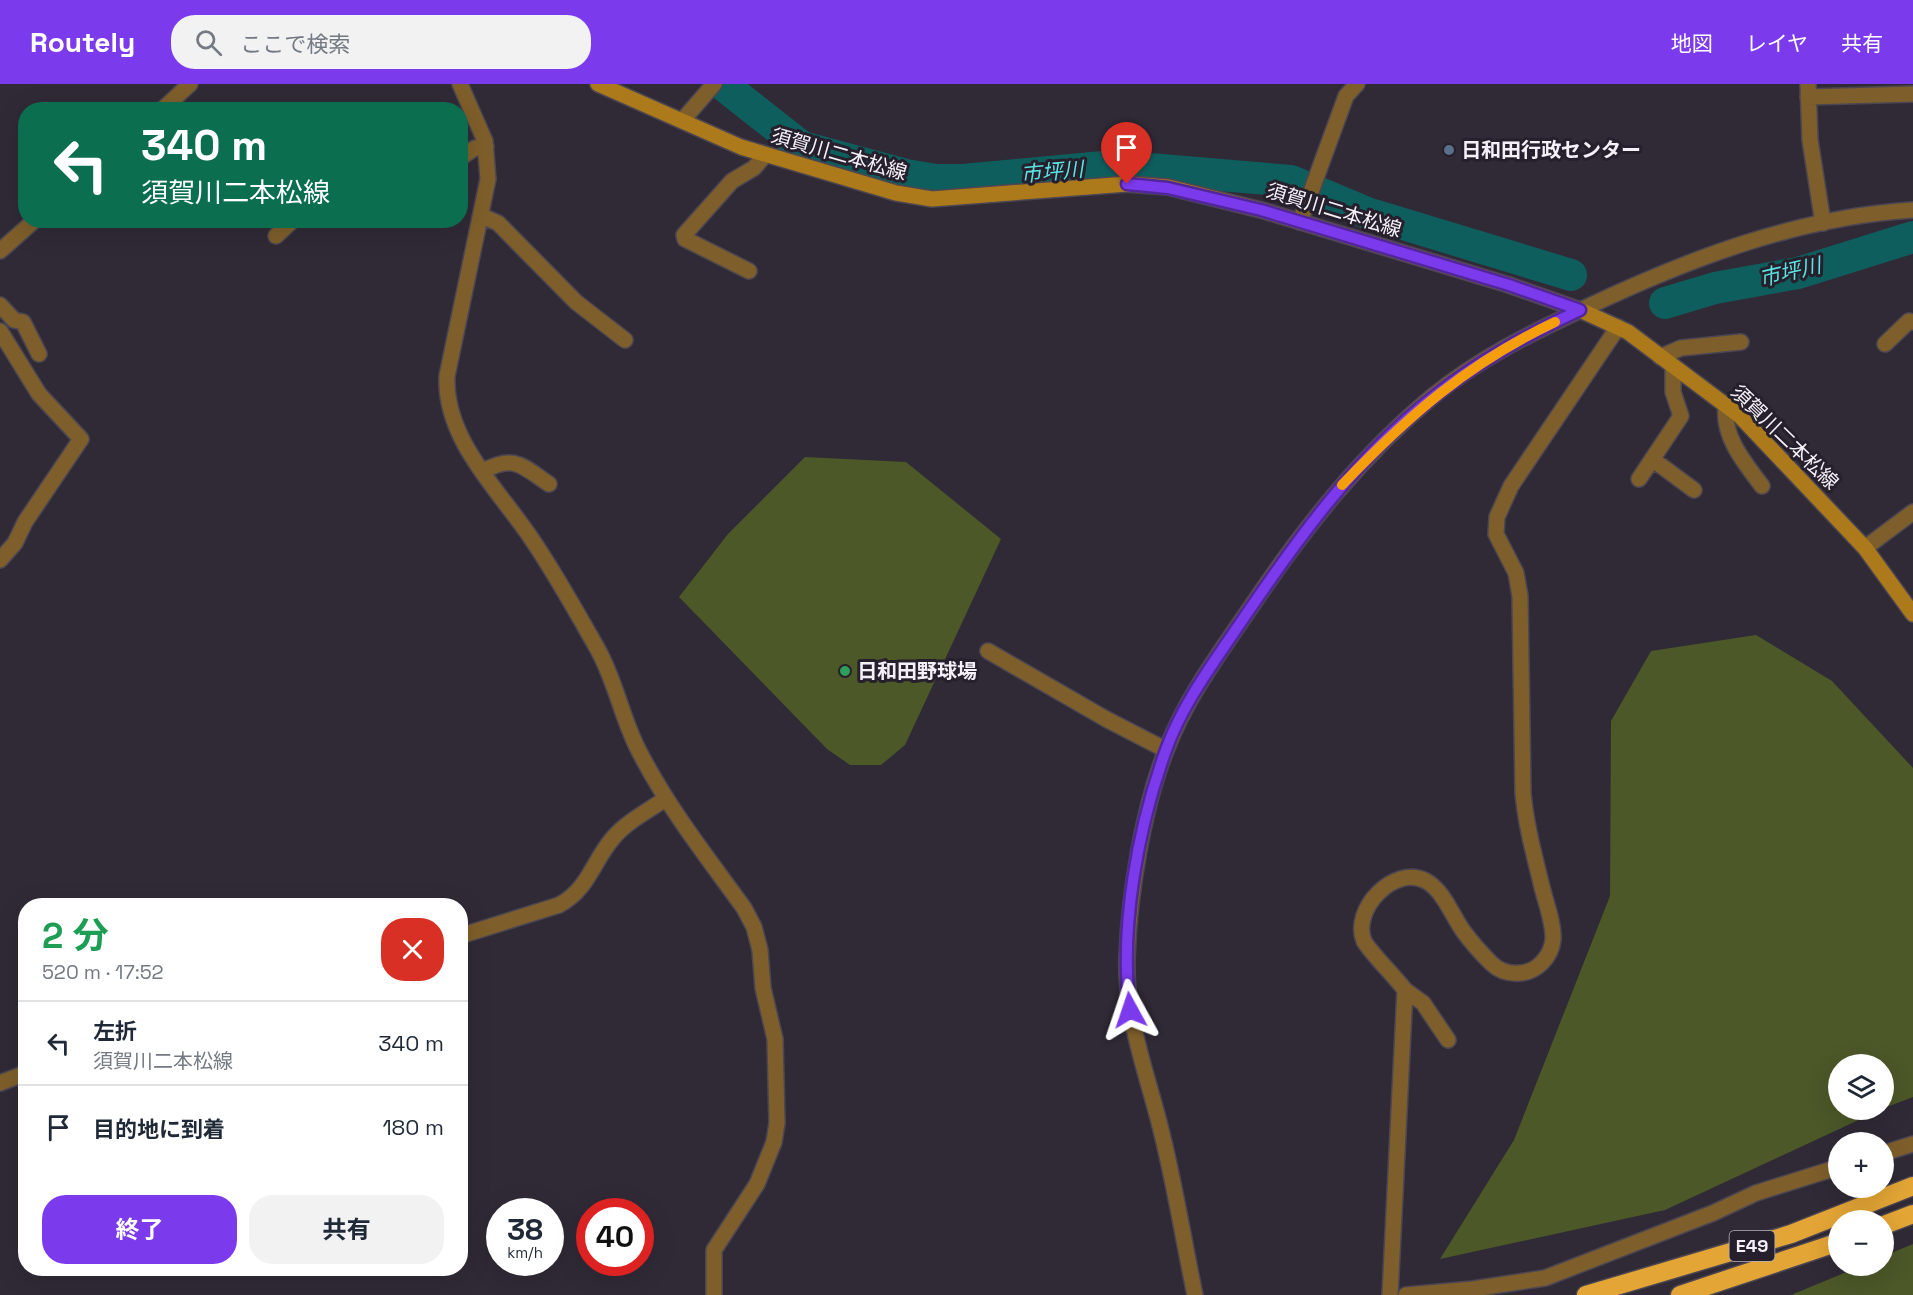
<!DOCTYPE html>
<html lang="ja">
<meta charset="utf-8">
<style>
body{margin:0;font-family:"Space Grotesk","Noto Sans JP",sans-serif;background:#f2f2f3;color:#1f2937;height:100vh;display:flex;flex-direction:column;font-size:22px;white-space:nowrap}
*{box-sizing:border-box;margin:0}
p{font-size:20px;color:#747a83}
.icon{flex:none;width:33px;height:33px;fill:none;stroke:currentColor;stroke-width:2;stroke-linecap:round;stroke-linejoin:round}
.map{position:relative;flex:1;overflow:hidden}
.drawer{position:absolute;left:18px;top:814px;width:450px;height:378px;display:flex;flex-direction:column;background:#fff;border-radius:24px;box-shadow:0 6px 24px #0002}
.drawer>*{flex:none}
.top-card{position:absolute;left:18px;top:18px;width:450px;height:126px;border-radius:24px;box-shadow:0 6px 24px #0002;background:#0b6e4f;color:#fff;overflow:hidden}
.fabs{position:absolute;left:1828px;top:970px;display:grid;gap:12px}
.fabs a{display:grid;place-items:center;width:66px;height:66px;border-radius:50%;background:#fff;box-shadow:0 6px 24px #0002;font-size:30px}
.speed{position:absolute;left:486px;top:1114px;display:flex;gap:12px;font-size:30px;font-weight:700;text-align:center}
.speed>*{display:grid;place-content:center;width:78px;height:78px;border-radius:50%;background:#fff;box-shadow:0 6px 24px #0002;line-height:1}
.speed small{font-size:15px;font-weight:400}
.speed .limit{border:9px solid #d22;background:#fff;color:#111}
.pin{position:absolute;display:grid;place-items:center;width:51px;height:51px;color:#fff;margin:-62px -26px;border-radius:50% 50% 50% 0;rotate:-45deg;box-shadow:0 0 6px #0007}
.pin .icon{rotate:45deg}
.me{position:absolute;width:66px;margin:-33px;rotate:355deg;stroke-linejoin:round;filter:drop-shadow(0 0 4px #0008)}
.turn{display:flex;align-items:center;gap:21px;height:126px;padding:0 24px;font-size:27px}
.turn .icon{width:78px;height:78px;stroke-width:2.5}
.turn b{display:block;font-size:42px;line-height:51px}
.round{display:grid;place-items:center;flex:none;width:63px;height:63px;border-radius:24px;background:#f2f2f3}
.overview{display:flex;align-items:center;justify-content:space-between;height:102px;padding:0 24px}
h1{font-size:36px;font-weight:700;line-height:45px;color:#1e9e55}
.cta{display:flex;gap:12px;margin-top:auto;padding:12px 24px}
.cta a{flex:1;height:69px;border-radius:24px;background:#7c3aed;color:#fff;font-size:24px;font-weight:700;line-height:69px;text-align:center}
.cta a+a{background:#f2f2f3;color:#1f2937}
ul{padding:0;list-style:none}
li{display:flex;align-items:center;gap:18px;height:84px;padding:0 24px;border-top:2px solid #e0e1e3}
li div{flex:1}
li b{display:block;font-size:22px}
li em{font-style:normal}
header{display:flex;align-items:center;gap:36px;box-sizing:border-box;height:84px;padding:0 30px;background:#7c3aed;color:#fff}
header strong{font-size:28px}
nav{display:flex;gap:33px;margin-inline-start:auto;font-size:21px}
.search{width:420px;height:54px;background:#f2f2f3;display:flex;align-items:center;gap:15px;box-sizing:border-box;padding:0 21px;border-radius:24px;color:#747a83;font-size:22px}
.map>svg:first-child{display:block}
.green{fill:#4c5828}
.lines{fill:none;stroke-linecap:round;stroke-linejoin:round}
.river{stroke:#0f5e5e;stroke-width:32}
.minor-casing{stroke:#4b4651;stroke-width:18}
.tertiary-casing{stroke:#4b4651;stroke-width:18}
.secondary-casing{stroke:#4b4651;stroke-width:18}
.motorway-casing{stroke:#4b4651;stroke-width:21}
.minor{stroke:#7e5f2b;stroke-width:15}
.tertiary{stroke:#7e5f2b;stroke-width:15}
.secondary{stroke:#ac7a1a;stroke-width:15}
.motorway{stroke:#e3a535;stroke-width:18}
.route-casing{stroke:#51269a;stroke-width:15}
.route{stroke:#7c3aed;stroke-width:10}
.slow{stroke:#f59e0b;stroke-width:10}
.service-dot{fill:#5c6f8a;stroke:#26202c;stroke-width:2}
.leisure-dot{fill:#2e9e5b;stroke:#26202c;stroke-width:2}
.labels{text-anchor:middle;stroke-width:6;stroke-linejoin:round;paint-order:stroke}
.shield{fill:#26202c;stroke:#b6b2bb;stroke-width:1.5}
.shield-label{font-size:18px;font-weight:bold;fill:#f4f0f8}
.poi-label{font-size:20px;font-weight:bold;fill:#f4f0f8;stroke:#26202c;text-anchor:start}
.street-label{font-size:20px;fill:#f4f0f8;stroke:#26202c}
.water-label{font-size:21px;font-style:italic;fill:#5ae3e3;stroke:#26202c}
</style>
<header>
<strong>Routely</strong>
<div class="search"><svg class="icon" aria-label="search" viewBox="0 0 24 24"><circle cx="10" cy="10" r="6"/><path d="M15 15l6 6"/></svg>ここで検索</div>
<nav><a>地図</a><a>レイヤ</a><a>共有</a></nav>
</header>
<div class="map">
<svg width="1913" height="1211" viewBox="0 0 1913 1211">
<rect width="100%" height="100%" fill="#302a36"/>
<path class="green" d="M 805,373 L 906,378 L 1001,455 L 905,661 L 881,681 L 850,681 L 827,665 L 679,513 L 728,450 Z
M 1756,551 L 1832,597 L 1913,684 L 1913,1013 L 1884,1024 L 1884,981 L 1839,981 L 1839,1026 L 1880,1026 L 1665,1126 L 1440,1175 L 1514,1056 L 1610,812 L 1611,637 L 1651,567 Z
M 1913,1160 L 1913,1211 L 1791,1211 L 1861,1182 L 1884,1182 L 1884,1172 Z"/>
<g class="lines">
<path class="river" d="M 722,0 L 802,63 L 906,91 L 936,96 L 963,96 L 1114,82 L 1291,97 L 1367,129 L 1571,191
M 1665,219 L 1715,204 L 1798,189 L 1913,153"/>
<g class="minor-casing">
<path id="minor" d="M 460,0 L 485,57 L 488,95 L 447,292 C 444,355 498,405 531,454 C 555,489 576,527 597,564 C 616,597 622,636 640,669 C 669,725 707,773 744,824 L 754,843 L 760,866 L 763,904 L 775,955 L 777,1039 L 774,1058 L 757,1100 L 714,1166 L 714,1211
M 1808,0 L 1810,56 L 1823,139
M 1808,13 L 1913,10
M 162,26 L 190,0
M 682,37 L 714,0
M 460,74 L 475,64 L 486,63
M 482,132 L 498,139 L 576,218 L 625,256
M 1300,138 L 1346,12 L 1357,0
M 276,152 L 293,136
M 0,167 L 35,136
M 749,187 L 685,155 L 684,151 L 732,97 L 754,84 L 765,71
M 0,221 L 14,236 L 23,238 L 39,270
M 0,247 L 39,310 L 81,355 L 25,438 L 15,459 L 0,476
M 1885,260 L 1909,237 L 1913,238
M 1660,273 L 1681,264 L 1741,258
M 1726,322 C 1722,352 1744,378 1762,402
M 1652,375 L 1694,406
M 483,387 C 515,370 522,382 549,400
M 1639,395 L 1681,332 L 1673,308 L 1673,282
M 1865,464 L 1913,428
M 988,567 L 1106,635 L 1166,666
M 460,852 L 559,821 C 588,806 593,777 613,754 C 626,738 648,727 665,715
M 1405,906 L 1423,919 L 1448,956
M 0,999 L 26,989
M 1884,1069 L 1913,1060
M 1390,1211 L 1405,906 C 1396,894 1369,867 1364,857 C 1351,826 1394,780 1426,797 C 1444,807 1452,832 1464,848 C 1472,859 1482,870 1491,879 C 1499,887 1509,890 1520,889 C 1537,888 1551,873 1553,856 C 1554,841 1547,822 1543,807 C 1535,774 1526,742 1523,709 L 1520,512 L 1516,489 L 1496,450 L 1497,433 L 1511,402 L 1618,243
M 1406,1211 L 1473,1205 L 1545,1194 L 1713,1129 L 1756,1109 L 1839,1083"/>
</g>
<g class="tertiary-casing">
<path id="tertiary" d="M 1195,1211 C 1183,1154 1174,1095 1159,1038 C 1145,984 1125,932 1127,874 C 1129,811 1143,723 1167,664 C 1187,612 1222,566 1253,520 C 1305,443 1362,371 1433,312 C 1480,274 1531,249 1585,224 C 1688,175 1798,133 1913,126"/>
</g>
<g class="secondary-casing">
<path id="secondary" d="M 598,0 L 741,63 L 896,109 L 932,115 L 1127,100 L 1168,103 L 1261,126 L 1509,201 L 1580,226 L 1628,248 L 1740,332 L 1865,464 L 1913,530"/>
</g>
<g class="motorway-casing">
<path id="motorway" d="M 1884,1141 L 1913,1130
M 1586,1211 L 1791,1150 L 1913,1102
M 1680,1211 L 1839,1158"/>
</g>
<use href="#minor" class="minor"/>
<use href="#tertiary" class="tertiary"/>
<use href="#secondary" class="secondary"/>
<use href="#motorway" class="motorway"/>
</g>
<g class="lines">
<g class="route-casing">
<path id="route" d="M 1127,100 L 1168,104 L 1261,126 L 1509,201 L 1580,226 C 1529,250 1481,275 1436,311 C 1355,374 1296,457 1239,541 C 1212,581 1182,621 1166,666 C 1138,743 1119,845 1130,926"/>
</g>
<use href="#route" class="route"/>
<path class="slow" d="M 1342,401 C 1409,331 1467,280 1555,238"/>
</g>
<circle class="service-dot" cx="1449" cy="66" r="6"/>
<circle class="leisure-dot" cx="845" cy="587" r="6"/>
<g class="labels">
<rect class="shield" x="1729.5" y="1147" width="45" height="30" rx="4.5"/>
<g class="shield-label">
<text x="1752" y="1168">E49</text>
</g>
<g class="poi-label">
<text x="1461" y="73">日和田行政センター</text>
<text x="857" y="594">日和田野球場</text>
</g>
<g class="street-label">
<text transform="translate(839 70) rotate(16)" y="7">須賀川二本松線</text>
<text transform="translate(1334 126) rotate(17)" y="7">須賀川二本松線</text>
<text transform="translate(1785 353) rotate(44)" y="7">須賀川二本松線</text>
</g>
<g class="water-label">
<text transform="translate(1052 88) rotate(-5)" y="7">市坪川</text>
<text transform="translate(1790 188) rotate(-13)" y="7">市坪川</text>
</g>
</g>
</svg>
<div class="fabs">
<a><svg class="icon" aria-label="layers" viewBox="0 0 24 24"><path d="M12 4l9 5-9 5-9-5zM3 14l9 5 9-5"/></svg></a>
<a>+</a>
<a>−</a>
</div>
<div class="speed"><div>38<small>km/h</small></div><div class="limit">40</div></div>
<div class="pin" style="left:1127px;top:100px;background:#d93025"><svg class="icon" aria-label="arrive" viewBox="0 0 24 24"><path d="M6 21V4h12l-3 4 3 4H6"/></svg></div>
<svg class="me" style="left:1130px;top:926px" viewBox="-20 -20 40 40"><path d="M0-17L14 15 0 8-14 15z" fill="#7c3aed" stroke="#fff" stroke-width="4"/></svg>
<div class="top-card">
<div class="turn"><svg class="icon" aria-label="left" viewBox="0 0 24 24"><path d="M17 20v-9H6M10 6l-5 5 5 5"/></svg><div><b>340 m</b>須賀川二本松線</div></div>
</div>
<section class="drawer">
<div class="overview"><div><h1>2 分</h1><p>520 m · 17:52</p></div><a class="round" style="background:#d93025;color:#fff"><svg class="icon" aria-label="close" viewBox="0 0 24 24"><path d="M6 6l12 12M18 6L6 18"/></svg></a></div>
<ul>
<li><svg class="icon" aria-label="left" viewBox="0 0 24 24"><path d="M17 20v-9H6M10 6l-5 5 5 5"/></svg><div><b>左折</b><p>須賀川二本松線</p></div><em>340 m</em></li>
<li><svg class="icon" aria-label="arrive" viewBox="0 0 24 24"><path d="M6 21V4h12l-3 4 3 4H6"/></svg><div><b>目的地に到着</b></div><em>180 m</em></li>
</ul>
<div class="cta"><a>終了</a><a>共有</a></div>
</section>
</div>
